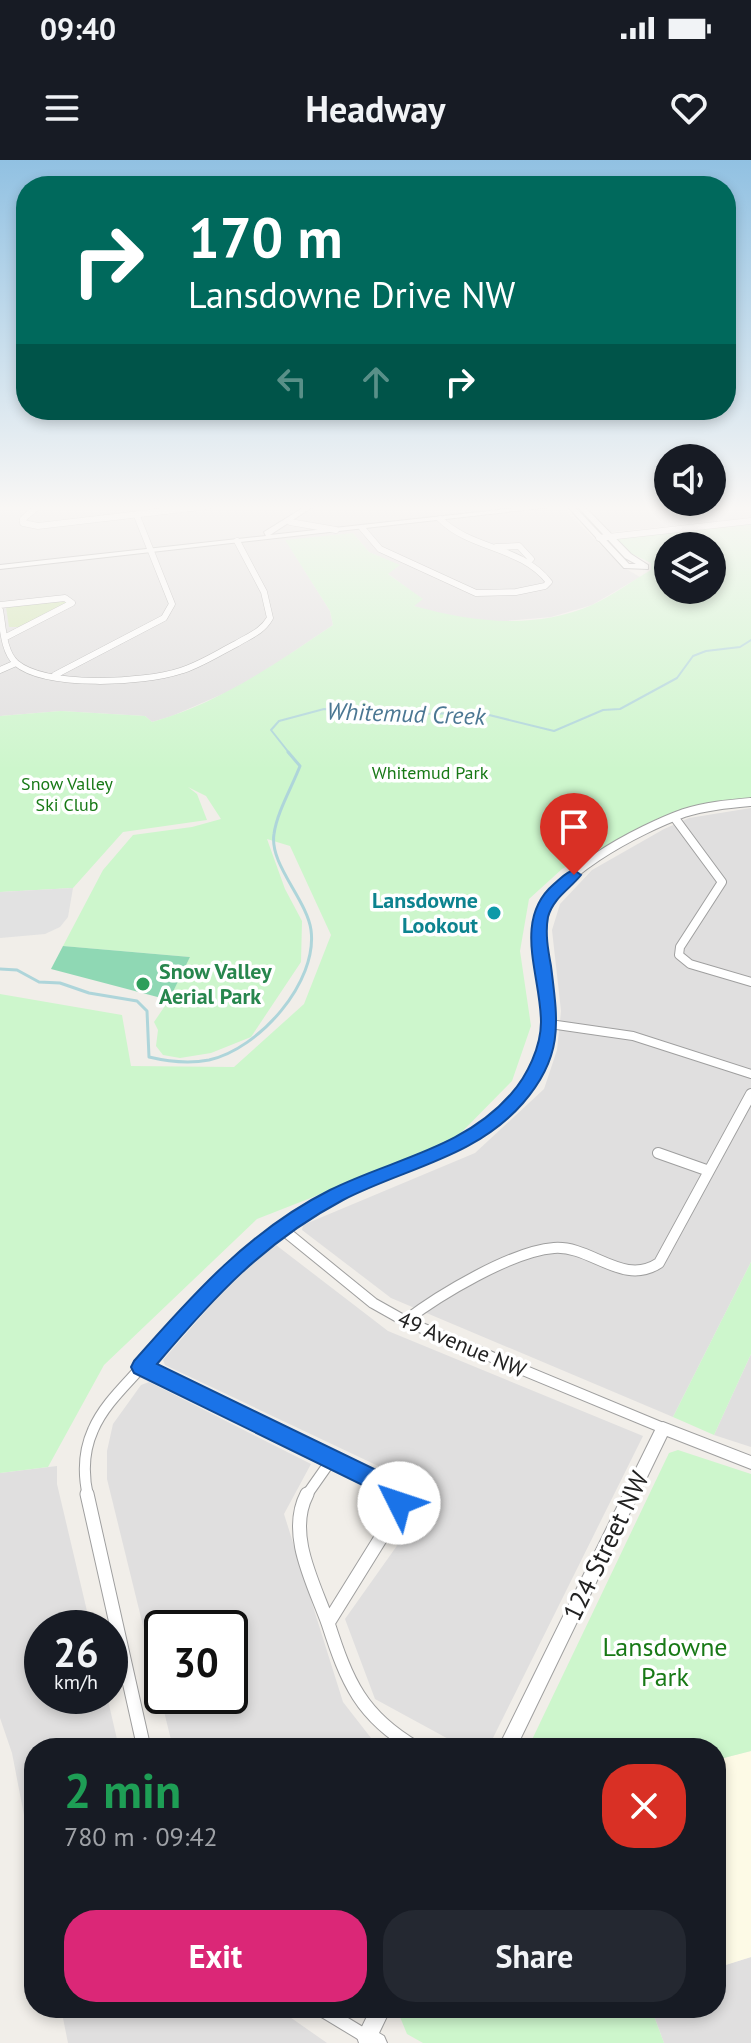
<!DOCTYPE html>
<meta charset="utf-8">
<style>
body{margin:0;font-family:"PT Sans",sans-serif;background:#242831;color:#f1f3f6;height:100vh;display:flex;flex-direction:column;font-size:30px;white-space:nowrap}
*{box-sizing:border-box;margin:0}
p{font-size:26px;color:#9ea1a6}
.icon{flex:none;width:44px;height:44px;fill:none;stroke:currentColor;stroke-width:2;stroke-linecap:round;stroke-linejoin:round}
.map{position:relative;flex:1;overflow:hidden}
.sheet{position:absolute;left:24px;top:1578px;width:702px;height:280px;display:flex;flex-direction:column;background:#171b24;border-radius:32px;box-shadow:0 4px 12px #0003}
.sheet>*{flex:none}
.top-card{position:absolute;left:16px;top:16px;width:720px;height:244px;border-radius:32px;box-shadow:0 4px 12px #0003;background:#00695c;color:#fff;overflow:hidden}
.tools{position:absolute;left:654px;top:284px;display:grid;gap:16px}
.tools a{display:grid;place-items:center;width:72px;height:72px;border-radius:50%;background:#171b24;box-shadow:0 4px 12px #0003;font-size:40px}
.speed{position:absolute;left:24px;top:1450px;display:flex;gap:16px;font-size:40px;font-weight:700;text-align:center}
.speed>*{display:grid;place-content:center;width:104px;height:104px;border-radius:50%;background:#171b24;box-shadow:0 4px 12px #0003;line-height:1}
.speed small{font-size:20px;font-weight:400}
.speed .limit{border:4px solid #111;border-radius:12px;background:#fff;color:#111}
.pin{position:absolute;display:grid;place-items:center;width:68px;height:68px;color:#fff;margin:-82px -34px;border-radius:50% 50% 50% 0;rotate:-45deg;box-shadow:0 0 8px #0007}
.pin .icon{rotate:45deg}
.me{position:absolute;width:88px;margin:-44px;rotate:311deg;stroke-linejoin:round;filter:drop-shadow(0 0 6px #0008)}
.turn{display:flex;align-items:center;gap:28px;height:168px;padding:0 40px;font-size:36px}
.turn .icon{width:104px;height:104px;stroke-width:2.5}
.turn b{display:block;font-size:56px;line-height:68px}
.lanes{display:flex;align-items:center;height:76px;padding:0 40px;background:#0003;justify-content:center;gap:40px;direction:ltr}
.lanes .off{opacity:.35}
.round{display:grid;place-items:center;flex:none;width:84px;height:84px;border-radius:32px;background:#242831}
.headline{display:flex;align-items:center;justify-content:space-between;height:136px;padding:0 40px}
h1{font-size:48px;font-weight:600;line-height:60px;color:#1e9e55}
.primary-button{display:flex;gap:16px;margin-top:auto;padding:16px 40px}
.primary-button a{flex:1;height:92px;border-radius:32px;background:#db2777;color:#fff;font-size:32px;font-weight:600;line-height:92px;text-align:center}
.primary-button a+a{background:#242831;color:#f1f3f6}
.status{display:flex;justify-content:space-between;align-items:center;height:56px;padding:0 40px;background:#171b24;direction:ltr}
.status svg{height:22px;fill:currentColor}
header{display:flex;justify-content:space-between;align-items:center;height:104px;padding:0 40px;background:#171b24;font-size:36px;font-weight:600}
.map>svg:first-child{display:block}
.residential{fill:#e0dfdf;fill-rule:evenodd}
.education{fill:#fdfae6}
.grass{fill:#d2e6b4}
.park{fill:#cdf6cc;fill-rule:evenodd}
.pitch{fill:#8fd8b4}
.parking{fill:#e2e2e2}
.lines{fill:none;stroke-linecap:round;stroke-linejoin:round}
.stream-far1{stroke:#aed5da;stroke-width:2}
.stream{stroke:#aed5da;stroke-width:3}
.minor-far3-casing{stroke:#9f9f9f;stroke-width:7}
.minor-far2-casing{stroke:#9f9f9f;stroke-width:10}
.minor-far1-casing{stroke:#9f9f9f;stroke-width:12}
.minor-casing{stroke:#9f9f9f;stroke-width:15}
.tertiary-casing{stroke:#9f9f9f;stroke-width:2}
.minor-far3{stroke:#fff;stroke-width:6}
.minor-far2{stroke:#fff;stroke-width:8}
.minor-far1{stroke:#fff;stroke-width:10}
.minor{stroke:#fff;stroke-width:13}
.tertiary{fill:#fff;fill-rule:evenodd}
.route{fill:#1a73e8;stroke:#114b97;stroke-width:2}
.culture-dot{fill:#0f9aa8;stroke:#fff;stroke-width:3}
.leisure-dot{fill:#2e9e5b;stroke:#fff;stroke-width:3}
.labels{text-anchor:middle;stroke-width:7;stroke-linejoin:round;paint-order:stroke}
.far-park-label{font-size:18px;fill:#187916;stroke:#fff}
.culture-label{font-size:22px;font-weight:bold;fill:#0d838f;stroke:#fff;text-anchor:end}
.leisure-label{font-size:22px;font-weight:bold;fill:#27864d;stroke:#fff;text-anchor:start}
.street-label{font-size:22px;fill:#222;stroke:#fff}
.water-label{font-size:24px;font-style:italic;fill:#4b7793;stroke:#fff}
.near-street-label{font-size:26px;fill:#222;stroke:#fff}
.near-park-label{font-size:26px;fill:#187916;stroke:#fff}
</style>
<div class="status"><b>09:40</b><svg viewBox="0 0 49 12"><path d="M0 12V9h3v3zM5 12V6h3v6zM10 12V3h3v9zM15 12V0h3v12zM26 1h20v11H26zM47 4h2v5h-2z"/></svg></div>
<header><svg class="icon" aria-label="menu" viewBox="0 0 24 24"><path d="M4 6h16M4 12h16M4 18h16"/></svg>Headway<svg class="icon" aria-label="heart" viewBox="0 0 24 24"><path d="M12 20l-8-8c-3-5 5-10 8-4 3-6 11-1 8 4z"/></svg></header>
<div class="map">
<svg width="751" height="1883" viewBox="0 0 751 1883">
<rect width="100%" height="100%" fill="#f1eee9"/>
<path class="residential" d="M 0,346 L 561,346 L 623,407 L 640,417 L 592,445 L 551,457 L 495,462 L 456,458 L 413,446 L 422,439 L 387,413 L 399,405 L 369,392 L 353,373 L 286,381 L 330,451 L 333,465 L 246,524 L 172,556 L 152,562 L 145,556 L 61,551 L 0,556 Z
M 587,346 L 751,346 L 751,358 L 611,372 Z
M 751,648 L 751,1102 L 673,1257 L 391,1138 L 302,1070 L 303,1065 L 475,993 L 544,929 L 557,890 L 561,851 L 552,770 L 560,744 L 592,710 L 664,669 L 689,658 Z
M 276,1085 L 388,1171 L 643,1276 L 488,1588 L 465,1588 L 375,1539 L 345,1459 L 423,1349 L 412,1322 L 165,1205 L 163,1200 L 238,1114 Z
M 751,1194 L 751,1287 L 714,1275 Z
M 149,1222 L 311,1304 L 284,1354 L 343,1542 L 371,1578 L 387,1588 L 173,1588 L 107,1319 L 107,1291 L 113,1264 L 141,1225 ZM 162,1468 L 230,1468 L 230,1536 L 162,1536 Z
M 57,1306 L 57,1324 L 91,1468 L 42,1468 L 42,1536 L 107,1536 L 119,1588 L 34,1588 L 34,1707 L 12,1593 L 0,1558 L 0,1313 Z
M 751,1797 L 751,1883 L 664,1883 L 651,1848 L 716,1848 L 716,1808 Z
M 61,1848 L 277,1848 L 327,1883 L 68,1883 Z"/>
<path class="education" d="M 751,1591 L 751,1797 L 716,1808 L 716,1600 Z"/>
<path class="grass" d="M 62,440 L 67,441 L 67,444 L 21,467 L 9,467 L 6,447 Z"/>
<path class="park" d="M 751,364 L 751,642 L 671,654 L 562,709 L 529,739 L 520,791 L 531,866 L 512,921 L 451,983 L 257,1059 L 104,1205 L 48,1307 L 0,1313 L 0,834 L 122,855 L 131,906 L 234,907 L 304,844 L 331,775 L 290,686 L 267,679 L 285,729 L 302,761 L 301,802 L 251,877 L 211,893 L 180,898 L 163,895 L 156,886 L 158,870 L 154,862 L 169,840 L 190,797 L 63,786 L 103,710 L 133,675 L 192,667 L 221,659 L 206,636 L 188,627 L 197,634 L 207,660 L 123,672 L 73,728 L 0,732 L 0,556 L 61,551 L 145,556 L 152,562 C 220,543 275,504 333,465 L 330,451 L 285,380 L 353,373 L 369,392 L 400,405 L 388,414 L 423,439 L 414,446 C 472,462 535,470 592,445 C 612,436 632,421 651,410 L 651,403 L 626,391 L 616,378 ZM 668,386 L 712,386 L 712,430 L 668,430 Z
M 751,1102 L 751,1194 L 714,1275 L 673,1257 Z
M 678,1290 L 751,1314 L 751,1591 L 716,1600 L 716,1588 L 528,1588 L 669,1293 Z
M 404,1848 L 651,1848 L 664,1883 L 423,1883 L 407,1874 L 400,1857 Z"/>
<path class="pitch" d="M 63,786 L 190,797 L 169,840 L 51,809 Z"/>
<path class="parking" d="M 73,728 L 68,757 L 60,767 L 45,774 L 0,778 L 0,732 Z"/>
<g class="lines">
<path class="stream-far1" d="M 290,594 L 271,570 L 279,561 L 324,549 L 404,554 L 481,553 L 554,571 L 603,550 L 620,549 L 677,518 L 693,496 L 706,491 L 740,487 L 751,480"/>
<path class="stream" d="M 0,809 L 17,810 L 39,822 L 60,823 L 89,833 L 137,841 L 147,851 L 149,897 C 170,902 188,904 209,900 C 259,889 318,822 311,770 C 307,740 269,704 274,674 C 277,652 292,627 300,606 L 288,592"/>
<g class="minor-far3-casing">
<path id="minor-far3" d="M 38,346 L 23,359 L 23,363 L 38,366 L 208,346
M 290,362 L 336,370
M 362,368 L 380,389 L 476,433 L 516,432 L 545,426 L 549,422 C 521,386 472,390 440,359
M 599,378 L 751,361
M 496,387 L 519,386 L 531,399
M 0,445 L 65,438 L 72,443 L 6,477
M 0,450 C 3,466 3,491 16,503 C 46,528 144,523 180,511 C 200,505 218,493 236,484 C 249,476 262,472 270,458 L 264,432 L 237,381
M 0,510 L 16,503
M 55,515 L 164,458 L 172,444 L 137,356"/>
</g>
<g class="minor-far2-casing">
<path id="minor-far2" d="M 674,657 L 722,722 L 680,787 L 679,795 L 690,804 L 751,822
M 550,864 L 633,876 L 751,914
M 533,916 C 552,885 550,848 545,814 C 542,798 537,782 539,765 C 544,717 642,668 684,653 C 706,646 729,644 751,642"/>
</g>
<g class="minor-far1-casing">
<path id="minor-far1" d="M 658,993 L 709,1011
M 281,1068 L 373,1143 L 405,1161 L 663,1268
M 405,1161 C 439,1135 512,1091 554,1088 C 591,1085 623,1127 659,1103 L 751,934
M 142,1207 L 387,1326 L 396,1336
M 88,1336 C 83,1314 84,1290 93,1270 C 104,1244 127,1224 145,1203 C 198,1143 250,1084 320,1044 C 394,1000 486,993 535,914
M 306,1336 L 332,1299"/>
</g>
<g class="minor-casing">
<path id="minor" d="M 87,1334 L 144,1588
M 307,1334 C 286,1374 314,1424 328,1463
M 394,1334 L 398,1343 L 395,1355 L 328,1463 C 347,1522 361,1556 416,1588
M 319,1848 L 367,1877"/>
</g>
<g class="tertiary-casing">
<path id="tertiary" d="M 306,346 L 314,346 L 270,375 L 534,346 L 560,346 L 0,409 L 0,405 L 266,376 L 264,372 Z
M 567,346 L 574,346 L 629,404 L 636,404 L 625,398 L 577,346 L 584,346 L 631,394 L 648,405 L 648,409 L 624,408 Z
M 663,1262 L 751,1296 L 751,1309 L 667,1276 L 516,1588 L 498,1588 L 658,1264 Z
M 371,1848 L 391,1848 L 379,1873 L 384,1876 L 387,1883 L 359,1883 L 357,1877 Z"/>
</g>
<use href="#minor-far3" class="minor-far3"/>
<use href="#minor-far2" class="minor-far2"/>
<use href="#minor-far1" class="minor-far1"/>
<use href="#minor" class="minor"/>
<use href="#tertiary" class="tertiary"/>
</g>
<linearGradient id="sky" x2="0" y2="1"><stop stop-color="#91c1e2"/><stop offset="0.57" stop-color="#f9f7f5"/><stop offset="1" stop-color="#f9f7f5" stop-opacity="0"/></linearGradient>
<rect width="751" height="610" fill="url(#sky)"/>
<path class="route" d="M 574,710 L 581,715 C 570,729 553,738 548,757 C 545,773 548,790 551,806 C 558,862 564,896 523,943 C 475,998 405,1008 343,1040 C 264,1082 214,1137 157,1204 L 395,1319 L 403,1326 L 411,1343 L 407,1350 C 390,1356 390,1343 379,1333 L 134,1213 L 131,1207 L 134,1201 C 193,1134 250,1070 330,1030 C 392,999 463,989 511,934 C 527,916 541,887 541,862 C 541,816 512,760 554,724 C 561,718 566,712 574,710 Z"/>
<circle class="culture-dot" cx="494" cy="753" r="8"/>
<circle class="leisure-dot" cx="143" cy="824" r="8"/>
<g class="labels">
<g class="far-park-label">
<text x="430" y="619">Whitemud Park</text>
<text x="67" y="630">Snow Valley<tspan x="67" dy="21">Ski Club</tspan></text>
</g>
<g class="culture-label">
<text x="478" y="748">Lansdowne<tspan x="478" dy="25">Lookout</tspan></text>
</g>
<g class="leisure-label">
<text x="159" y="819">Snow Valley<tspan x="159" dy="25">Aerial Park</tspan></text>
</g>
<g class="street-label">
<text transform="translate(462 1184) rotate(23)" y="8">49 Avenue NW</text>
</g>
<g class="water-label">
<text transform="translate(406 554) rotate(2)" y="8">Whitemud Creek</text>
</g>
<g class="near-street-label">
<text transform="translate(606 1386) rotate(-64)" y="9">124 Street NW</text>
</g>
<g class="near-park-label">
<text x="665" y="1496">Lansdowne<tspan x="665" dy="30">Park</tspan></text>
</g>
</g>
</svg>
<div class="tools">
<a><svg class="icon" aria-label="sound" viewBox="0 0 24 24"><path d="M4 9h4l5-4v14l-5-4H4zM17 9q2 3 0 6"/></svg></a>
<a><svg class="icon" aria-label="layers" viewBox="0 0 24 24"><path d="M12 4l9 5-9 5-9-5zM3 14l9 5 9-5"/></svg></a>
</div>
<div class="speed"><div>26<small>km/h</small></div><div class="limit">30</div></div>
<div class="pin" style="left:574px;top:715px;background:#d93025"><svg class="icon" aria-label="arrive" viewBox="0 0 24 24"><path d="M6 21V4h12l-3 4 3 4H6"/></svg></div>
<svg class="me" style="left:399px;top:1343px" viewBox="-20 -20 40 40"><circle r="19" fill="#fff"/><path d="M0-13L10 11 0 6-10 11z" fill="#1a73e8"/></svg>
<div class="top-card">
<div class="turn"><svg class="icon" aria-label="right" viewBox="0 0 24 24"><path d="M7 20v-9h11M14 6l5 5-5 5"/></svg><div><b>170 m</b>Lansdowne Drive NW</div></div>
<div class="lanes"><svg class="icon off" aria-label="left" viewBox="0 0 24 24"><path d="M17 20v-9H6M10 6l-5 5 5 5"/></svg><svg class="icon off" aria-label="ahead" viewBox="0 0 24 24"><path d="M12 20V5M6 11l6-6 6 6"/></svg><svg class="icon" aria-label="right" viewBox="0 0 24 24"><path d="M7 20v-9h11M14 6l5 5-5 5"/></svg></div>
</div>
<section class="sheet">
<div class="headline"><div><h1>2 min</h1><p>780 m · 09:42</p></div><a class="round" style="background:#d93025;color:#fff"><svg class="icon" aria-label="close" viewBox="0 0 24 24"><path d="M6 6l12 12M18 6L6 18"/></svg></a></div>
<div class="primary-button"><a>Exit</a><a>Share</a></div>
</section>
</div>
